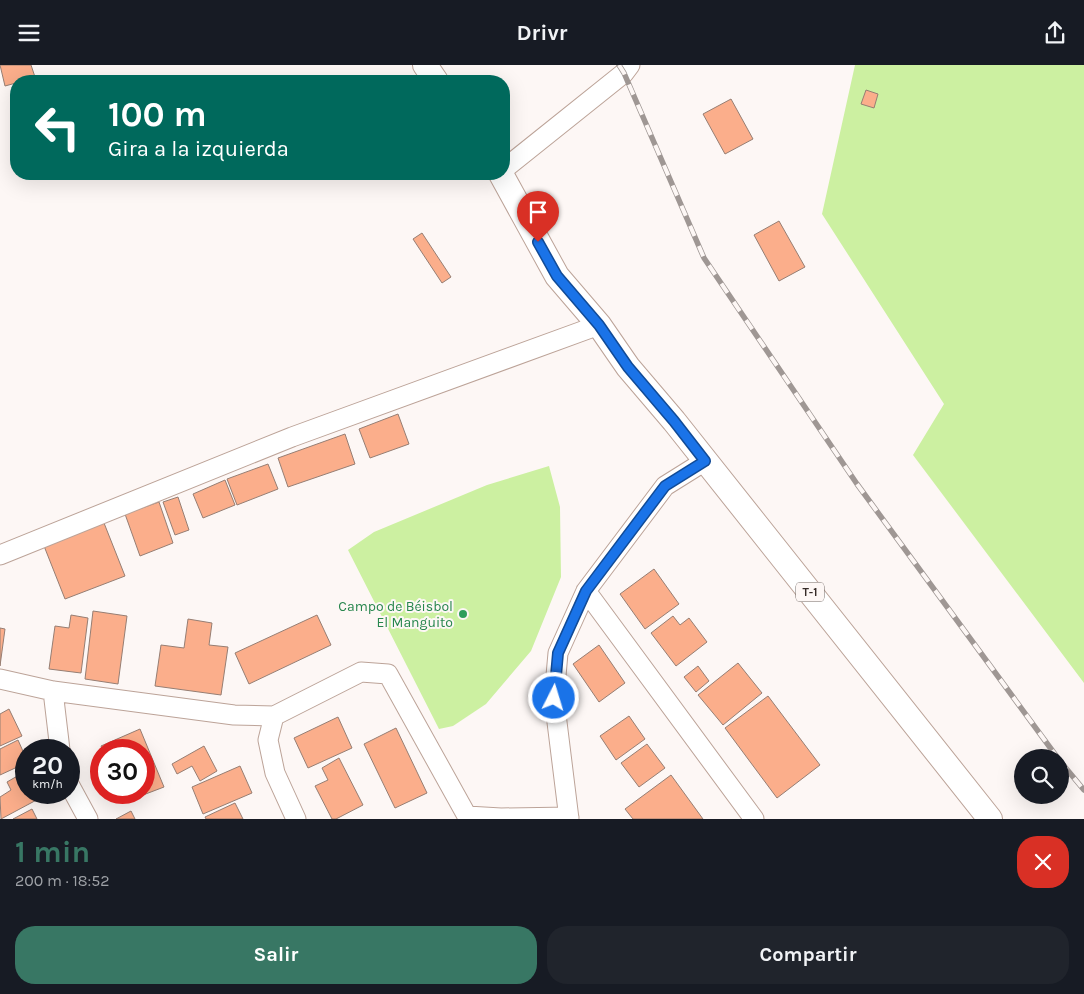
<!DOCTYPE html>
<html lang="es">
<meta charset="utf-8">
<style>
body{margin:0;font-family:Karla,sans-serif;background:#20242c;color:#f1f3f6;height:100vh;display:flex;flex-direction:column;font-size:19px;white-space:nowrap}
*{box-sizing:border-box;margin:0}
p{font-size:16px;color:#9ea1a6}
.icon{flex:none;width:28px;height:28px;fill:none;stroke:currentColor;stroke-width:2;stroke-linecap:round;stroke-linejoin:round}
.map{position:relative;height:754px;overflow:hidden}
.side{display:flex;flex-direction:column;background:#171b24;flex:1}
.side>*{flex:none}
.banner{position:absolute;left:10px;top:10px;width:500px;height:105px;border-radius:20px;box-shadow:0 5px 20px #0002;background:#00695c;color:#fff;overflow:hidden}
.buttons{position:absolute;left:1014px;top:684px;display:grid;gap:10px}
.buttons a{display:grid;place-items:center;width:55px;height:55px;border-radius:50%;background:#171b24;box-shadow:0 5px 20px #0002;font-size:25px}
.speed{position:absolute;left:15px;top:674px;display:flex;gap:10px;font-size:25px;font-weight:700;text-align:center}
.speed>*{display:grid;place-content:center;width:65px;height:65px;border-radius:50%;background:#171b24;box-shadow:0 5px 20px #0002;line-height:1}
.speed small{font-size:12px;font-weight:400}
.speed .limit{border:8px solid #d22;background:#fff;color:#111}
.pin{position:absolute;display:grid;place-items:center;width:42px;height:42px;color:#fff;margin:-51px -21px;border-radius:50% 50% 50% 0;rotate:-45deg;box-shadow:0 0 5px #0007}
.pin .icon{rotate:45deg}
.me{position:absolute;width:55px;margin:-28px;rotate:5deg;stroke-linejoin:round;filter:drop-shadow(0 0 4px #0008)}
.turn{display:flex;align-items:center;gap:18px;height:105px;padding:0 15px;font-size:22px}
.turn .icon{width:65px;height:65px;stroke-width:2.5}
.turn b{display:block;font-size:35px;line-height:42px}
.round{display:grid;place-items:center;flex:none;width:52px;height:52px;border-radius:20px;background:#20242c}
.overview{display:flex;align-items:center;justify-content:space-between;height:85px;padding:0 15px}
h1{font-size:30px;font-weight:700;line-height:38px;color:#387764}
.action{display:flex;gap:10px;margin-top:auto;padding:10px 15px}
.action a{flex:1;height:58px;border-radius:20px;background:#387764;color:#fff;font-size:20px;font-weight:700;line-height:58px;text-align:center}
.action a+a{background:#20242c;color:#f1f3f6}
header{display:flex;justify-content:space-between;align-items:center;height:65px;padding:0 15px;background:#171b24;font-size:22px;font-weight:700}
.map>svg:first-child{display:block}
.green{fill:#ccf0a1}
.building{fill:#fbae8b;stroke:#967e73}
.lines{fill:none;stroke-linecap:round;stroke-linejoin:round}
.minor-casing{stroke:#bca398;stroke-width:21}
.major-casing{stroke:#bca398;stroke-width:26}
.minor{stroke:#fff;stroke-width:19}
.major{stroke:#fff;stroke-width:24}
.rail-casing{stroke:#9f9794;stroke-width:5.5}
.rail{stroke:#fdf7f5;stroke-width:4;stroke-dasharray:11;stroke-linecap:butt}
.route-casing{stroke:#114b97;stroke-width:12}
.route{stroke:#1a73e8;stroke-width:9}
.leisure-dot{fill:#2e9e5b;stroke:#fdf7f5;stroke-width:2}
.labels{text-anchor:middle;stroke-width:4;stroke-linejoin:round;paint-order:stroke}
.shield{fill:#fdf7f5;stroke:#716865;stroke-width:1}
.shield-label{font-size:12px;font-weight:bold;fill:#352b27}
.leisure-label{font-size:14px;fill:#27864d;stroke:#fdf7f5;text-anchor:end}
</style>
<header><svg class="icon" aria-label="menu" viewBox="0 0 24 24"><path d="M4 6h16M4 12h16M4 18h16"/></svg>Drivr<svg class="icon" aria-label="share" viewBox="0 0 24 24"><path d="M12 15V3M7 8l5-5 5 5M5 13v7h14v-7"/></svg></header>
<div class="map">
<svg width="1084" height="754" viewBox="0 0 1084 754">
<rect width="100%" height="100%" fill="#fdf7f5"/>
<path class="green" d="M 855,0 L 1084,0 L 1084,618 L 913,390 L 944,339 L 822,149 Z
M 549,401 L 560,442 L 561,512 L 531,586 L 486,639 L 453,661 L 439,664 L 348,485 L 374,467 L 487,420 Z"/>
<path class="building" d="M 0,0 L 31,0 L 35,12 L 16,16 L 16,18 L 5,21 Z
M 866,25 L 878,29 L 874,43 L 861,39 Z
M 731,34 L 753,74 L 725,89 L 703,49 Z
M 779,156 L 805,202 L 779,216 L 754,170 Z
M 422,168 L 451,212 L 442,218 L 413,174 Z
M 398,349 L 409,379 L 370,393 L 359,364 Z
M 345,369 L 355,399 L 288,422 L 278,393 Z
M 268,399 L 278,424 L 237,440 L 227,414 Z
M 225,415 L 235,440 L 203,453 L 193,429 Z
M 178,432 L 189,465 L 175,470 L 163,437 Z
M 159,437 L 173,478 L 140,491 L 125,449 Z
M 104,458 L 125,511 L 65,534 L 44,481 Z
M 654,504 L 679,539 L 645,564 L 620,529 Z
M 93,546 L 127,551 L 118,619 L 85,614 Z
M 71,550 L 88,553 L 81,608 L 49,604 L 55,561 L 69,563 Z
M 317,550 L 331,580 L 249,619 L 235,588 Z
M 673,551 L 680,560 L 689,553 L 707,577 L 676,601 L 651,568 Z
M 188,554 L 212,558 L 209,580 L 228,582 L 221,630 L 155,621 L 161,580 L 184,583 Z
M 0,563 L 5,564 L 0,601 Z
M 599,580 L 625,618 L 599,637 L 573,599 Z
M 738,598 L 762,628 L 723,660 L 698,630 Z
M 698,601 L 709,616 L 696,627 L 684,612 Z
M 768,631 L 820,700 L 777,733 L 725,663 Z
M 9,644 L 22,671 L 0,681 L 0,649 Z
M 629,651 L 645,674 L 616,695 L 600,671 Z
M 338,652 L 352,683 L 308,703 L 294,673 Z
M 396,663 L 427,728 L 395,743 L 364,679 Z
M 140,664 L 164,722 L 143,730 L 144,685 L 103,685 L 101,681 Z
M 18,675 L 26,693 L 26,698 L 0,710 L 0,684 Z
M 647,679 L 665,703 L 639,722 L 621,698 Z
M 204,681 L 217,706 L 200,716 L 192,701 L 177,709 L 172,699 Z
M 339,693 L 363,740 L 336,754 L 332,754 L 315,721 L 328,715 L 322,703 Z
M 240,701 L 252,728 L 203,749 L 192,722 Z
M 26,706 L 26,728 L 42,728 L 44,731 L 1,754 L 0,732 L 11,725 L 7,717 Z
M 671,710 L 703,754 L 633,754 L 625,744 Z
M 235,738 L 243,754 L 206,754 L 205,752 Z
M 32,744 L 37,754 L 13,754 Z
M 131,746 L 135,754 L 116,754 Z"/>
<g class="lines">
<g class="minor-casing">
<path id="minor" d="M 504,104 L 624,8 L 630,0
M 0,490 L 292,372 L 599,260
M 586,526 L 754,754
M 0,614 L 53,626 L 234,650 L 274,651 L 361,607 L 388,609 L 467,751 L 501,753 L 569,752
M 53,626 L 60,685
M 274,651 L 268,675 L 275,708 L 296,754
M 69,719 L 88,754
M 569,754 L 554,633 L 558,588 L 586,526 L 665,421 L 705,396"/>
</g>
<g class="major-casing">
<path id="major" d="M 425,0 L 436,16
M 501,109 L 557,211 L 599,260 L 628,302 L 674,356 L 990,754"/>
</g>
<use href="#minor" class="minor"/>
<use href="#major" class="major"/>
<g class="rail-casing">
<path id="rail" d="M 619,0 L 624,8 L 704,193 L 857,419 L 1057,692
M 1060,696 L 1084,725"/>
</g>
<use href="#rail" class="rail"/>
</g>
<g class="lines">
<g class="route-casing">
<path id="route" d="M 538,177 L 557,211 L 599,260 L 628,302 L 674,356 L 705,396 L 665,421 L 586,526 L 558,588 L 554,633"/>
</g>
<use href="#route" class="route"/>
</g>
<circle class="leisure-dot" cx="463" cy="549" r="5"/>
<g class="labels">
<rect class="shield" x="796" y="517.5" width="28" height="19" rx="4"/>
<g class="shield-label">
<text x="810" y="531">T-1</text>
</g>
<g class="leisure-label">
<text x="453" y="546">Campo de Béisbol<tspan x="453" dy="16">El Manguito</tspan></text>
</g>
</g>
</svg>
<div class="buttons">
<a><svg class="icon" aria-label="search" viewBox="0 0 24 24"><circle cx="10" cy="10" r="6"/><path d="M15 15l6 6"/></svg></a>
</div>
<div class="speed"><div>20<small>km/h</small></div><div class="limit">30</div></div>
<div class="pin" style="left:538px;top:177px;background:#d93025"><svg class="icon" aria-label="arrive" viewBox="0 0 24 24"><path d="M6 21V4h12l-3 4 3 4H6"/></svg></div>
<svg class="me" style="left:554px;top:633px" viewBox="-20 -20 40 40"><circle r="17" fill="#1a73e8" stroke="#fff" stroke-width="3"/><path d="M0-11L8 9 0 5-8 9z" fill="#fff"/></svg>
<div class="banner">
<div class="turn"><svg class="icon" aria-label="left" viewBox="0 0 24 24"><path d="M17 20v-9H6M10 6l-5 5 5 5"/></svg><div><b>100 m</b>Gira a la izquierda</div></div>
</div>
</div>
<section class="side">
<div class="overview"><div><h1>1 min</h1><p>200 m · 18:52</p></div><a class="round" style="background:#d93025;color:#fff"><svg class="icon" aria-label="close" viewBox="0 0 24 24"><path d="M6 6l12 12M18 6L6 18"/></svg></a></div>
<div class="action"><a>Salir</a><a>Compartir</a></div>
</section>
